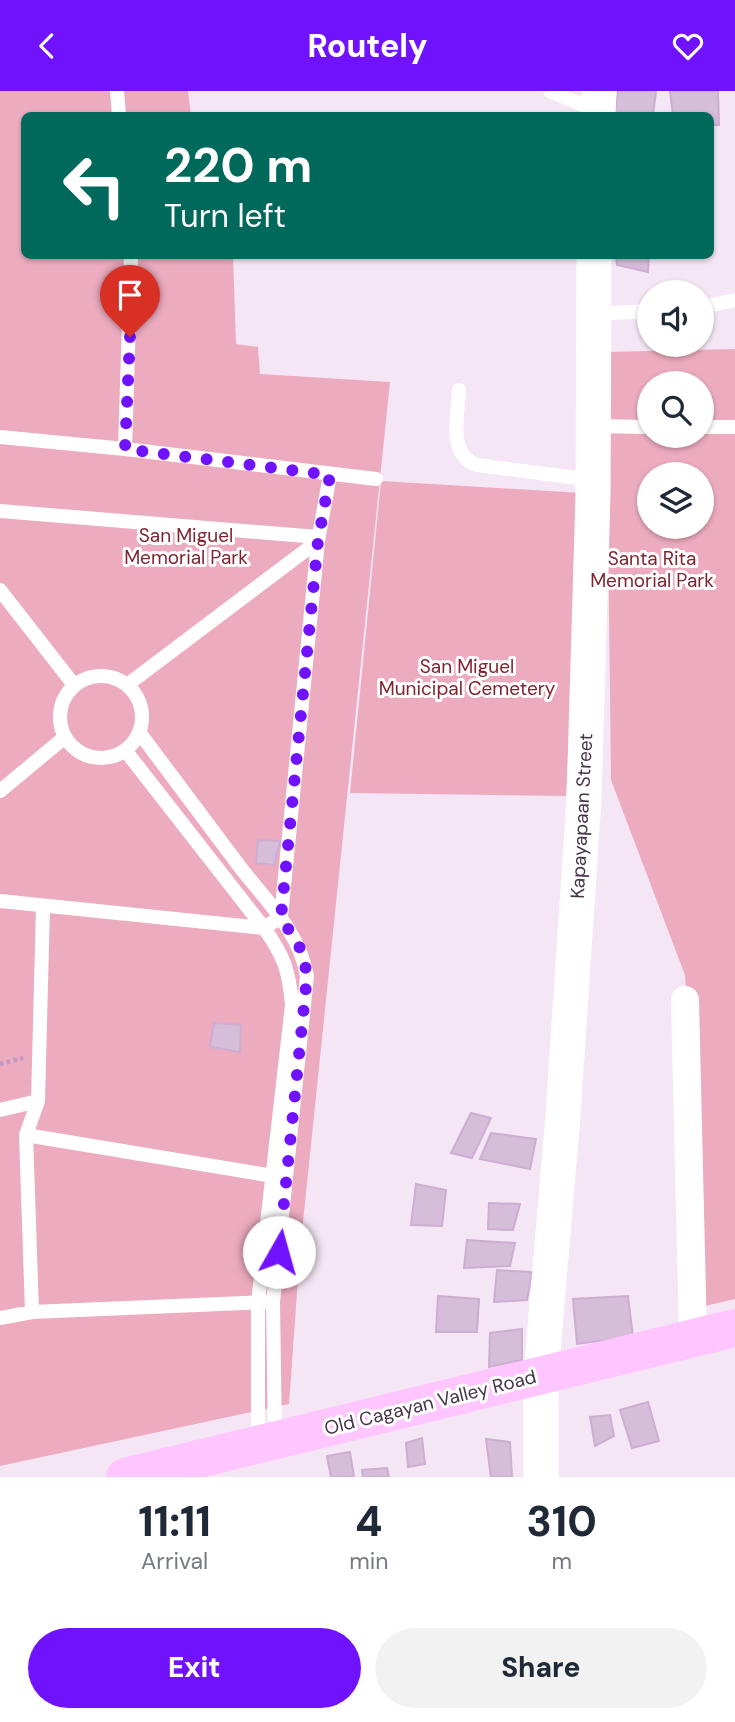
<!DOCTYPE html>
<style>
body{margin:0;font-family:"DM Sans",sans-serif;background:#f2f2f3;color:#1f2937;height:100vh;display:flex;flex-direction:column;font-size:26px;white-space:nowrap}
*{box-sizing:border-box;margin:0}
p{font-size:23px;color:#747a83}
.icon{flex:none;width:38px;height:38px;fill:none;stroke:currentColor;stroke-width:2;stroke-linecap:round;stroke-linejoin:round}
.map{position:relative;height:1386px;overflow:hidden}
.panel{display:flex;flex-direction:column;background:#fff;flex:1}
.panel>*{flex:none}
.guide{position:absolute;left:21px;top:21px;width:693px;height:147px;border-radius:10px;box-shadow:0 2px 5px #0004;background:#00695c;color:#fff;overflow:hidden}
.fabs{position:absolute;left:637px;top:189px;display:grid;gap:14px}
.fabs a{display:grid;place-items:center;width:77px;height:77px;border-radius:50%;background:#fff;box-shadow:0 2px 5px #0004;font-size:35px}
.pin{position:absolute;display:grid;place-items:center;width:60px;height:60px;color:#fff;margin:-72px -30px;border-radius:50% 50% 50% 0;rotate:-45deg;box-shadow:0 0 7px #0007}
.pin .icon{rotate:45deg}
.me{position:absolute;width:77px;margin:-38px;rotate:7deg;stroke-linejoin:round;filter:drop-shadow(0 0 5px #0008)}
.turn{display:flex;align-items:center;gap:24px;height:147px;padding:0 28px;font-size:32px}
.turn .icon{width:91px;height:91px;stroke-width:2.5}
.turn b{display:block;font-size:49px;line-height:60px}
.eta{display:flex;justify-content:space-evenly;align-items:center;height:119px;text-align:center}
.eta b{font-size:42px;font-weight:800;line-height:49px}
.cta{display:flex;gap:14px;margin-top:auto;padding:14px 28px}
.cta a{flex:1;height:80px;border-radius:42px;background:#7112ff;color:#fff;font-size:28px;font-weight:800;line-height:80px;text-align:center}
.cta a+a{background:#f2f2f3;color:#1f2937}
header{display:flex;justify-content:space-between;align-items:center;height:91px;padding:0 28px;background:#7112ff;color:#fff;font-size:32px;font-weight:800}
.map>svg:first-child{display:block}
.green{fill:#ecabbf;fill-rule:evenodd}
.building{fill:#d6bdda;stroke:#cdadd2;stroke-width:2}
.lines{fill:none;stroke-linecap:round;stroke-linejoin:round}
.path{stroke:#bf98c4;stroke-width:4.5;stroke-dasharray:3.5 3.5;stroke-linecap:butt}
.service{stroke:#fff;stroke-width:14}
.minor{stroke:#fff;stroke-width:28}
.tertiary{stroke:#fff;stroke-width:35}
.secondary{stroke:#ffc5ff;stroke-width:38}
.route{stroke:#7112ff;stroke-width:12;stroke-dasharray:0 21.6}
.labels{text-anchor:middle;stroke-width:6;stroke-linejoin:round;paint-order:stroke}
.park-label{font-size:19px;fill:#7f232f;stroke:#fff}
.street-label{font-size:19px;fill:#453548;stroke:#fff}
</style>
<header><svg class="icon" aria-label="back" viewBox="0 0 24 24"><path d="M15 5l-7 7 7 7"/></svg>Routely<svg class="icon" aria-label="heart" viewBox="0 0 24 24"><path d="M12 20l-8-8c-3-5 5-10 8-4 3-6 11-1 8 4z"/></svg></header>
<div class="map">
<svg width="735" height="1386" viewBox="0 0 735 1386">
<rect width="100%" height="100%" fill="#f4e6f4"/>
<path class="green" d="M 0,0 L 188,0 L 191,24 L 24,24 L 24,164 L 233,165 L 236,253 L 258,256 L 260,283 L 390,291 L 300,1160 L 289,1313 L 0,1375 Z
M 735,258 L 735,1208 L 705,1215 L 685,884 L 611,689 L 606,261 ZM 649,292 L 702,292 L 702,345 L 649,345 ZM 649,383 L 702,383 L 702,436 L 649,436 Z
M 381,390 L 582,402 L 566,705 L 350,702 Z"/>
<path class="building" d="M 618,0 L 656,0 L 653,24 L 614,24 Z
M 670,0 L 718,0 L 719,34 L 710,34 L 710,24 L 673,24 Z
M 616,164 L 649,164 L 648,181 L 617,174 Z
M 258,749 L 280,750 L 274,774 L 256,772 Z
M 214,932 L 241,934 L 240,961 L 210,956 Z
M 471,1022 L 491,1027 L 472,1067 L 451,1062 Z
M 491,1042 L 536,1048 L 530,1078 L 480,1068 Z
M 416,1093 L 446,1099 L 442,1135 L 411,1134 Z
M 489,1112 L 520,1113 L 513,1139 L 488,1138 Z
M 467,1149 L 515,1152 L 510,1175 L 464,1177 Z
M 497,1179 L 532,1181 L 527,1209 L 494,1211 Z
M 438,1205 L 479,1208 L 477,1241 L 436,1241 Z
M 628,1205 L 633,1246 L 577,1253 L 573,1208 Z
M 522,1238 L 522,1269 L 489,1276 L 490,1242 Z
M 648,1311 L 659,1350 L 632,1357 L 620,1319 Z
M 610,1324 L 614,1345 L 595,1355 L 590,1326 Z
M 422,1347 L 425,1373 L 408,1376 L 406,1352 Z
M 486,1348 L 510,1351 L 512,1386 L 491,1386 Z
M 350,1361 L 354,1386 L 331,1386 L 327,1365 Z
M 387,1377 L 389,1386 L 363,1386 L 362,1379 Z"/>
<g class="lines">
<path class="path" d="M 0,973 L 23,967"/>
<path class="service" d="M 117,0 L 119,24
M 550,0 L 597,20
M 702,216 L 735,209
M 594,223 L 649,220
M 459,299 C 458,325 447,363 477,374 L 593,389
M 595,335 L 649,336
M 702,336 L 735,336
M 0,346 L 125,358 L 376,388
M 125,358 L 131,164
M 0,420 L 318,446
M 0,499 L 74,594
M60 626a41 41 0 1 1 82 0a41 41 0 1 1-82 0Z
M 127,594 L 318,450
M 139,641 C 173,686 206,731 240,776 C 267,811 299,840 307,885 L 273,1211 L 275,1348
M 125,659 L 264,837 C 284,865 289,879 292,914 L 258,1211 L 258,1350
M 0,700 L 65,646
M 0,810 L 264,837 L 281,826 L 318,450 L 330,384
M 0,1019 L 38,1010
M 26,1044 L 279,1086
M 32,1221 L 26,1044 L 38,1010 L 43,815
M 0,1227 L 32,1221 L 265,1211"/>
<path class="minor" d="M 685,909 L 693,1247"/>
<path class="tertiary" d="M 598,24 L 599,0
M 541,1386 L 541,1284 L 563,1024 L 584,708 L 593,404 L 594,164"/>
<path class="secondary" d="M 125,1386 L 735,1237"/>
</g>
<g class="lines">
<path class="route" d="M 130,246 L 125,358 L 330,384 L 318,450 L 281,826 L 303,862 L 307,885 L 279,1161"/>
</g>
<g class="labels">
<g class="park-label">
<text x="186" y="451">San Miguel<tspan x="186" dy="22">Memorial Park</tspan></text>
<text x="652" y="474">Santa Rita<tspan x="652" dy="22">Memorial Park</tspan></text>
<text x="467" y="582">San Miguel<tspan x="467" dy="22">Municipal Cemetery</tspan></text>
</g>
<g class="street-label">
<text transform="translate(581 725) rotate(-87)" y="7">Kapayapaan Street</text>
<text transform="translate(430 1311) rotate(-14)" y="7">Old Cagayan Valley Road</text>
</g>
</g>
</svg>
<div class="fabs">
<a><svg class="icon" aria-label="sound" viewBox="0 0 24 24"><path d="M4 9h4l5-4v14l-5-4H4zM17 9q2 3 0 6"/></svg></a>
<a><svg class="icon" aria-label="search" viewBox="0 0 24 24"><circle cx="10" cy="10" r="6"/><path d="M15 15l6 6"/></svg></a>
<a><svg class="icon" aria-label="layers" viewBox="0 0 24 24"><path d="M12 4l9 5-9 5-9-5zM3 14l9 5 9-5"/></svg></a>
</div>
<div class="pin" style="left:130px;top:246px;background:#d93025"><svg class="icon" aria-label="arrive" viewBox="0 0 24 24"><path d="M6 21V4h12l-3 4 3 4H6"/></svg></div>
<svg class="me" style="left:279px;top:1161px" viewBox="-20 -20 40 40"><circle r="19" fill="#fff"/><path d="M0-13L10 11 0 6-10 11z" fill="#7112ff"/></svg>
<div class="guide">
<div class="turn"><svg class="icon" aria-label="left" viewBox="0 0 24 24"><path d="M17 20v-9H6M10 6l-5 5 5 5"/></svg><div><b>220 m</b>Turn left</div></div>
</div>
</div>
<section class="panel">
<div class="eta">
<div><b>11:11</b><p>Arrival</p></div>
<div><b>4</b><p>min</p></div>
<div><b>310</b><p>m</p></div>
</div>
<div class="cta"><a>Exit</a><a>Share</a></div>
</section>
